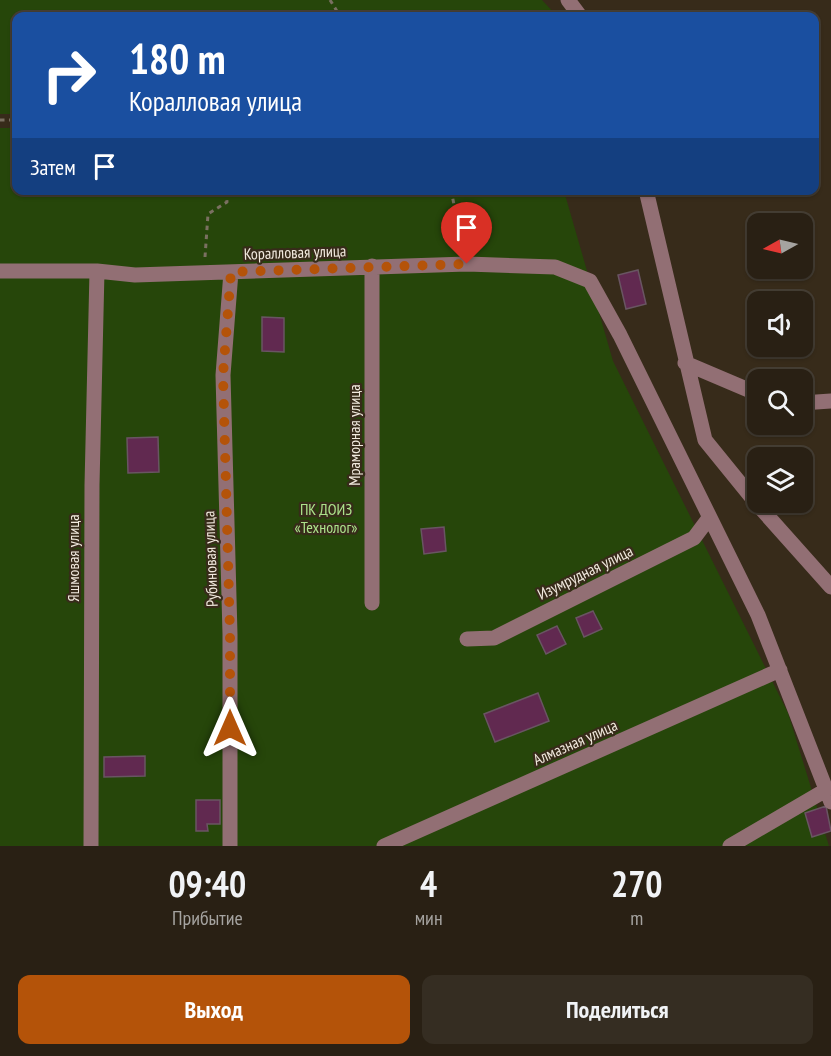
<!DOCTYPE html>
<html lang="ru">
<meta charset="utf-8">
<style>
body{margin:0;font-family:"PT Sans Narrow",sans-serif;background:#352d22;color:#f1f3f6;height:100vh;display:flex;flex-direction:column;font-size:22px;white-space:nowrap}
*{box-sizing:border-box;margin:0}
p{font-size:20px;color:#a5a3a0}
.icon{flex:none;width:33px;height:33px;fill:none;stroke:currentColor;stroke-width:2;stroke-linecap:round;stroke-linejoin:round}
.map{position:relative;height:846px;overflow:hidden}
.sheet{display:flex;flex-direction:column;background:#292014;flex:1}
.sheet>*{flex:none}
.hud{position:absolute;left:12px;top:12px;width:807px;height:183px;border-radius:12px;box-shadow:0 2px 4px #0004,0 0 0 2px #453e34;background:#1a4fa0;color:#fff;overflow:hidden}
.needle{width:39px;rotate:262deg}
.fabs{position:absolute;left:747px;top:213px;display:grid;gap:12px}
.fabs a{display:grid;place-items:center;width:66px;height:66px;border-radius:12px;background:#292014;box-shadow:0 2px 4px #0004,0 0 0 2px #453e34;font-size:30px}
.pin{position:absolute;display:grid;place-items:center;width:51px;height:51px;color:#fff;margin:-62px -26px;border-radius:50% 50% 50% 0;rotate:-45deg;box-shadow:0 0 6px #0007}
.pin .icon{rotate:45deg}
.me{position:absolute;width:66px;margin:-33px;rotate:0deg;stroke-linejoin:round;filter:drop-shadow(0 0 4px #0008)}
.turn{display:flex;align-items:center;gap:21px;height:126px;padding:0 18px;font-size:27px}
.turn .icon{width:78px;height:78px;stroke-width:2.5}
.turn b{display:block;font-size:42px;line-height:51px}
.then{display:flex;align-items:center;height:57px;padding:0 18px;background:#0003;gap:12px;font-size:22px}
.eta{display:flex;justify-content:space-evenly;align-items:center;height:102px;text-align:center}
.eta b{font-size:36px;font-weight:700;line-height:42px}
.cta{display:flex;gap:12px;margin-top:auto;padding:12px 18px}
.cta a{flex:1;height:69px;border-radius:12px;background:#b45309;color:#fff;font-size:24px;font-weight:700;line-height:69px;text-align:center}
.cta a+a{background:#352d22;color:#f1f3f6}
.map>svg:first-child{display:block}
.green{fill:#26460a}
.building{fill:#612950;stroke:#695562;stroke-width:1.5}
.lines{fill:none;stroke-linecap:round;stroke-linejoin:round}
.path{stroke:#7a7061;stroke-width:3;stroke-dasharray:4.5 4.5;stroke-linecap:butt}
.minor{stroke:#926f74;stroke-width:15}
.route{stroke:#b45309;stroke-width:10;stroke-dasharray:0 18}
.labels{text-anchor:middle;stroke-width:4.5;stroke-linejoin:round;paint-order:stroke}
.street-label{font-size:16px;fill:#f2eadf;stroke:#372b1a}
.park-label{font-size:16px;fill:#ace28b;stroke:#372b1a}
</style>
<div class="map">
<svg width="831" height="846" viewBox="0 0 831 846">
<rect width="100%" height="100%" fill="#372b1a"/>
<path class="green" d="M 0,0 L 542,0 L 557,16 L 16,16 L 16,114 L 0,114 Z
M 0,128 L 16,128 L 16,190 L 564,191 L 613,361 L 788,713 L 829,846 L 0,846 Z"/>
<path class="building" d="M 638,270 L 646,304 L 626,309 L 618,275 Z
M 262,317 L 284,318 L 284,352 L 262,351 Z
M 158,437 L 159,472 L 128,473 L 127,438 Z
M 444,527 L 446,551 L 424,554 L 421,529 Z
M 593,611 L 602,629 L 584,637 L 576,618 Z
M 557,626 L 566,644 L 546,654 L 537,635 Z
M 538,693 L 549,721 L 495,742 L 484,714 Z
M 145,756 L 145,776 L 104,777 L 104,757 Z
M 196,800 L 220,800 L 220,824 L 207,824 L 208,831 L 196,831 Z
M 826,806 L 831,831 L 812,837 L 805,813 Z"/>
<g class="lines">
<path class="path" d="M 330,0 L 340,16
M 0,120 L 16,120
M 451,190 L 463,248
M 205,257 L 208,214 L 227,202 L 226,190"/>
<path class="minor" d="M 568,0 L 580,16
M 646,190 L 705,440 L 757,504 L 831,587
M 372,266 L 372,603
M 0,271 L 97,271 L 135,275 L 467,264 L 555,267 L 590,281 L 620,335 L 758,615 L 831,802
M 685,363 L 758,394
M 802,403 L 831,401
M 467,639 L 494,638 L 694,538 L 709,518
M 91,846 L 92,485 L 97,271
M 230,846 L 230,634 L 223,375 L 231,272
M 384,846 L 780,670
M 730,846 L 826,790"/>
</g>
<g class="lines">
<path class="route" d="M 230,728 L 230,634 L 223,375 L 231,272 L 467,264"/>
</g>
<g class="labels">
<g class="street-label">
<text transform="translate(295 252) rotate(-2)" y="6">Коралловая улица</text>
<text transform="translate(354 435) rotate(-90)" y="6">Мраморная улица</text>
<text transform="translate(73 558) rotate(-90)" y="6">Яшмовая улица</text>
<text transform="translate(210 559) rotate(-92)" y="6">Рубиновая улица</text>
<text transform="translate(585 572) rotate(-26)" y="6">Изумрудная улица</text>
<text transform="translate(575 742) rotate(-24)" y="6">Алмазная улица</text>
</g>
<g class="park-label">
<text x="326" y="515">ПК ДОИЗ<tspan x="326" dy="18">«Технолог»</tspan></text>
</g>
</g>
</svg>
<div class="fabs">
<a><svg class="needle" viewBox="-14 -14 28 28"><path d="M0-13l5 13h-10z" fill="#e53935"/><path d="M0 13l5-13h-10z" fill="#a5a3a0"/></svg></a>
<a><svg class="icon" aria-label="sound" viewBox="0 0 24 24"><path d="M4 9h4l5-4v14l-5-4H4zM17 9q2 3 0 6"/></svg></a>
<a><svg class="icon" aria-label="search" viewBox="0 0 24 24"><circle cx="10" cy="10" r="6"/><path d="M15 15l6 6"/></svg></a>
<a><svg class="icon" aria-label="layers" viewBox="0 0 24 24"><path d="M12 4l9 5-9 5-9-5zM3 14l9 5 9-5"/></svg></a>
</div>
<div class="pin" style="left:467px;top:264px;background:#d93025"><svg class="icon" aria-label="arrive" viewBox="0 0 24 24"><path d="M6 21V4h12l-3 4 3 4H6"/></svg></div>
<svg class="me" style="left:230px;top:728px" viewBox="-20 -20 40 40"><path d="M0-17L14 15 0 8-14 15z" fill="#b45309" stroke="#fff" stroke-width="4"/></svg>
<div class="hud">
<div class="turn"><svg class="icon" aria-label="right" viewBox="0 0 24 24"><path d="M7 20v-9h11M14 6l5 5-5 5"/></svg><div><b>180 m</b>Коралловая улица</div></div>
<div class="then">Затем<svg class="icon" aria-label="arrive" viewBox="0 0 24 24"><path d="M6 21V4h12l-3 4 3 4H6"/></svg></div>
</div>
</div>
<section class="sheet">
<div class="eta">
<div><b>09:40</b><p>Прибытие</p></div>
<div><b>4</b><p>мин</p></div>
<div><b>270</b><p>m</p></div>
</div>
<div class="cta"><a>Выход</a><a>Поделиться</a></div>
</section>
